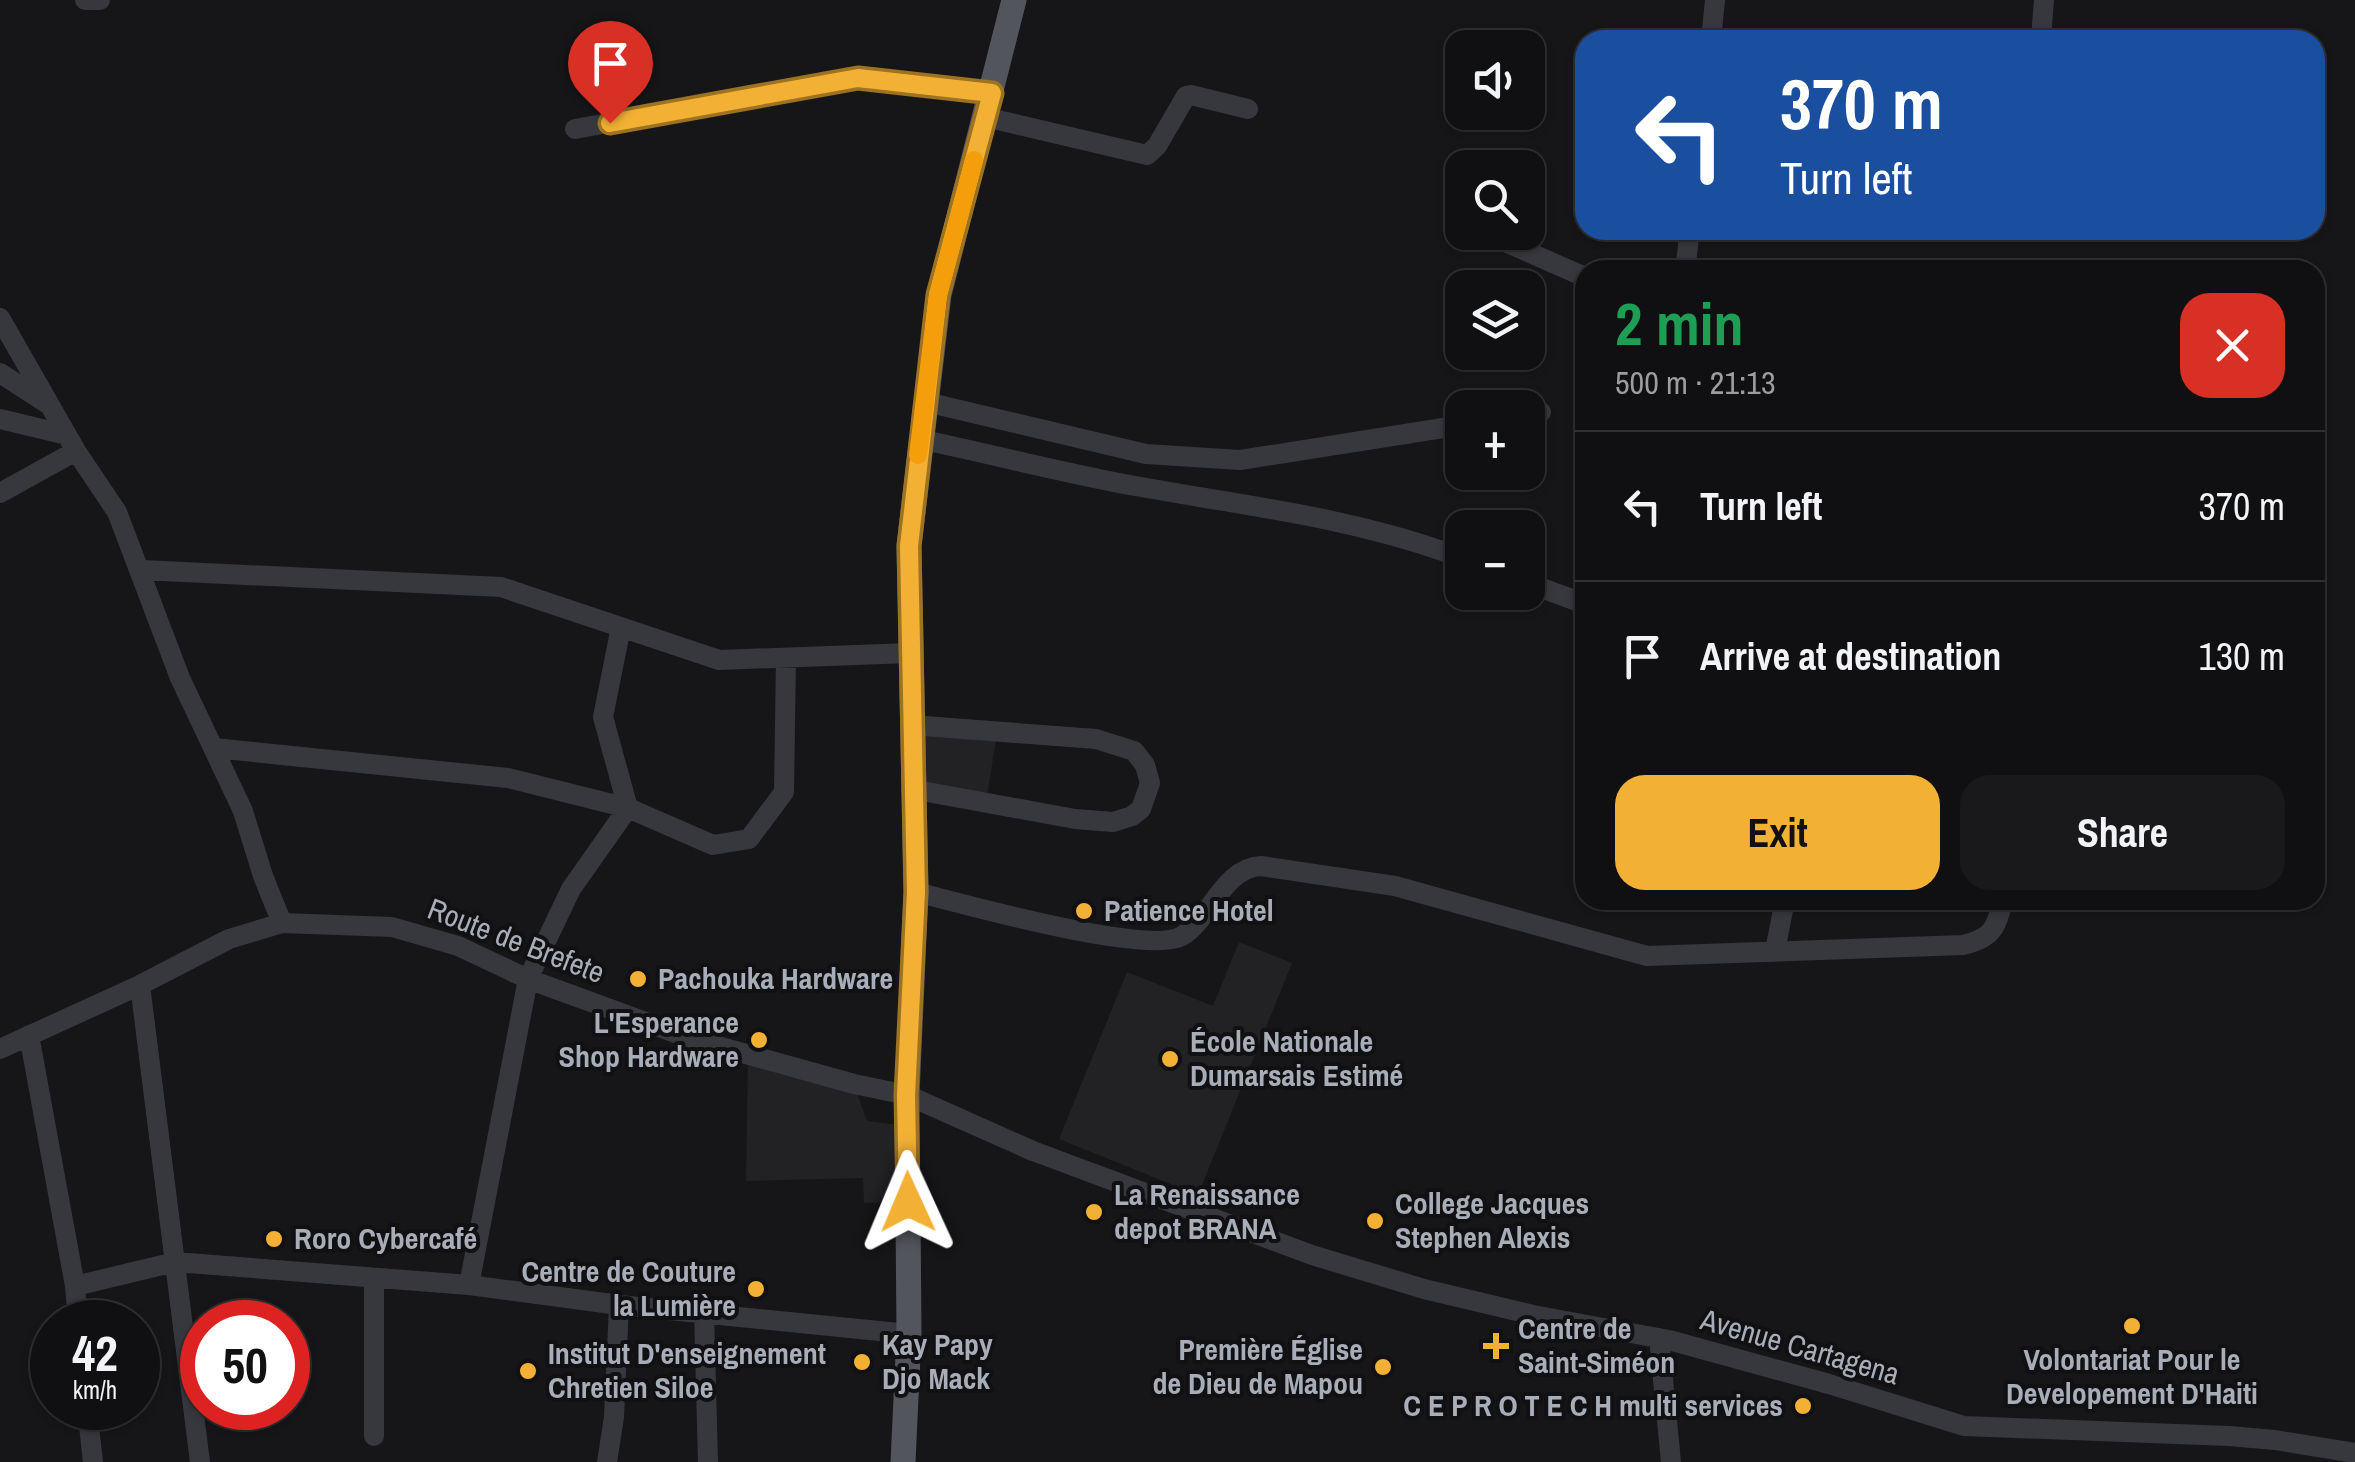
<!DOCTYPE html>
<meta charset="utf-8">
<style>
body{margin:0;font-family:"Archivo Narrow",sans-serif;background:#19191b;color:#f1f3f6;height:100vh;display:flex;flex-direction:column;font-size:38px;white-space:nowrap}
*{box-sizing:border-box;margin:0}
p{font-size:32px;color:#9c9d9f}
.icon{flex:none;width:55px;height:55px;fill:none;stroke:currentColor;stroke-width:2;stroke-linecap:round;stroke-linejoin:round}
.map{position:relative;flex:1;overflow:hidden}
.panel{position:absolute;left:1575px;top:260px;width:750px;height:650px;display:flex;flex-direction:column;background:#101012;border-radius:30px;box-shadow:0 2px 8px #0004,0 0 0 2px #303032}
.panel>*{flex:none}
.banner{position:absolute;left:1575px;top:30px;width:750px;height:210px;border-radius:30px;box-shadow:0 2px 8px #0004,0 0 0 2px #303032;background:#1a4fa0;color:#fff;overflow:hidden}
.buttons{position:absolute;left:1445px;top:30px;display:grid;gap:20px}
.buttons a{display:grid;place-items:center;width:100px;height:100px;border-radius:20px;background:#101012;box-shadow:0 2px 8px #0004,0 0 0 2px #303032;font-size:50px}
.speed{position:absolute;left:30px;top:1300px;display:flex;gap:20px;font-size:50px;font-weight:700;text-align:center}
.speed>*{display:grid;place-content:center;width:130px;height:130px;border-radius:50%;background:#101012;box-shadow:0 2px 8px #0004,0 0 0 2px #303032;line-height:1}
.speed small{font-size:25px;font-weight:400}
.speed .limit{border:15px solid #d22;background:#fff;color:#111}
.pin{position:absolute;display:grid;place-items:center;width:85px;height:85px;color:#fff;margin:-102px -42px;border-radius:50% 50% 50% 0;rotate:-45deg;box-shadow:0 0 10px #0007}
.pin .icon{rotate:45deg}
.me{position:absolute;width:110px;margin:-55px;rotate:359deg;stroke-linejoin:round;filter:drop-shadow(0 0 8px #0008)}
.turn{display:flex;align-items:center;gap:35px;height:210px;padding:0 40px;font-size:45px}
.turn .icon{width:130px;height:130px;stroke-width:2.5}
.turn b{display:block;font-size:70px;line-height:85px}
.round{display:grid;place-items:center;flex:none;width:105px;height:105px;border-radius:30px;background:#19191b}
.headline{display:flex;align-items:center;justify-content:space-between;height:170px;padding:0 40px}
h1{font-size:60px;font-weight:700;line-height:75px;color:#1e9e55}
.cta{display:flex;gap:20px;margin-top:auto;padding:20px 40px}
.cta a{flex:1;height:115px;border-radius:30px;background:#f2b134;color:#111;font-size:40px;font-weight:700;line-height:115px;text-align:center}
.cta a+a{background:#19191b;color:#f1f3f6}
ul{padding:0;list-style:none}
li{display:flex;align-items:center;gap:30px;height:150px;padding:0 40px;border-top:2px solid #303032}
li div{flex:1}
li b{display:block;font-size:38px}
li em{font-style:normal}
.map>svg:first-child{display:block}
.built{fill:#222225}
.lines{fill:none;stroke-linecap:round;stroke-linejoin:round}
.minor{stroke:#37383d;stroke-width:20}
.major{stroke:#53555c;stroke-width:25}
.route-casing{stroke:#9d7322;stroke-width:25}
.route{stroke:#f2b134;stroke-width:18}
.slow{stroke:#f59e0b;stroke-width:18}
.poi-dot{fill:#f2b134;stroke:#111113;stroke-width:4}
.labels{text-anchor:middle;stroke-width:8;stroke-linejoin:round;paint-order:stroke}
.poi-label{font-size:30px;font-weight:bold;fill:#a8adb8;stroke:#111113;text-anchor:start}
.street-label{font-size:30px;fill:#a8adb8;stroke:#111113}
</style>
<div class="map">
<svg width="2355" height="1462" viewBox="0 0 2355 1462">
<rect width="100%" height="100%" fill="#161618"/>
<path class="built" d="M 911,725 L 997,734 L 986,802 L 911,789 Z
M 1239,942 L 1292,963 L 1198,1195 L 1059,1139 L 1127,972 L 1213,1006 Z
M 748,1055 L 854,1084 L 867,1121 L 909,1126 L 907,1202 L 864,1203 L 863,1178 L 746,1181 Z"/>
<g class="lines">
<path class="minor" d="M 85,0 L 100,0
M 2041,38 L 2044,0
M 1711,40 L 1715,0
M 985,117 L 1147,155 L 1157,146 L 1186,96 L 1191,95 L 1248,109
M 575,129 L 858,78 L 992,93
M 1503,241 L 1585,277
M 1685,270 L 1690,230
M 0,318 L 76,451 L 117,512 L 180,678 L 243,811 L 263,876 L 282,923
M 0,373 L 48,404
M 926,402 L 1146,454 L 1240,460 L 1462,425
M 1528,415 L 1541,412
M 0,419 L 67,435
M 919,439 C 991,454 1063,473 1135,486 C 1247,506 1356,518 1462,558
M 0,493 L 76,451
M 142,570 L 501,587 L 719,660 L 910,653
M 1528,583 L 1585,604
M 621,627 L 603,717 L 628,808
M 911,725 L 1096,739 L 1134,751 L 1145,765 L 1150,783 L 1141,809 L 1132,816 L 1113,822 L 1075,819 L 911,789
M 214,748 L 508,778 L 628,808 L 713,845 L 749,839 L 784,792 L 786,658
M 916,892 C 959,903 1149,956 1182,936 C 1211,918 1223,868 1261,866 L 1395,886 L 1647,956 L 1963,945 C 1993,938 1996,928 2003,900
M 1775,951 L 1785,900
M 140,985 L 200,1462
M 29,1035 L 75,1286 L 78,1322
M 0,1049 L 140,985 L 229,939 L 282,923 L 392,927 L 458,946 L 528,979 L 692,1039 L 854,1084 L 907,1095 L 1033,1151 L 1312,1255 L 1424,1289 L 1533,1315 L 1669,1340 L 1829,1384 L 1964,1426 L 2229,1436 L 2275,1440 L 2355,1453
M 374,1279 L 374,1436
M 469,1285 L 528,979 L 571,889 L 628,808
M 75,1286 L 175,1262 L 469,1285 L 619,1305 L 909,1334
M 704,1312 L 708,1462
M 1659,1338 L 1671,1462
M 87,1408 L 93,1462
M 607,1462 L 614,1417 L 619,1305"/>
<path class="major" d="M 903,1462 L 909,1334 L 907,1095 L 916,892 L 909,546 L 939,295 L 1014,0"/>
</g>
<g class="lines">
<g class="route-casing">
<path id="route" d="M 610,123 L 858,78 L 992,93 L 938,295 L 909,546 L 916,892 L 906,1095 L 908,1202"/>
</g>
<use href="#route" class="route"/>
<path class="slow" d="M 918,455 L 938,295 L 974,160"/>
</g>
<g class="poi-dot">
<circle cx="1084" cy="911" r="10"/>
<circle cx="638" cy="979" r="10"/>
<circle cx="759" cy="1040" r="10"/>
<circle cx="1170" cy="1059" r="10"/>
<circle cx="1094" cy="1212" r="10"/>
<circle cx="1375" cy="1221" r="10"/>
<circle cx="274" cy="1239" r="10"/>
<circle cx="756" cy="1289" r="10"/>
<circle cx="2132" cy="1326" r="10"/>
<path d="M1491 1331h10v10h10v10h-10v10h-10v-10h-10v-10h10z"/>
<circle cx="862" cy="1362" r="10"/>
<circle cx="1383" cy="1367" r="10"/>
<circle cx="528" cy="1371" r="10"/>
<circle cx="1803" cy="1406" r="10"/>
</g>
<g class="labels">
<g class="poi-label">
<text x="1104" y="921">Patience Hotel</text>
<text x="658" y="989">Pachouka Hardware</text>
<text x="739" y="1033" text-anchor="end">L'Esperance<tspan x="739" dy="34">Shop Hardware</tspan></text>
<text x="1190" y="1052">École Nationale<tspan x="1190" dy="34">Dumarsais Estimé</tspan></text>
<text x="1114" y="1205">La Renaissance<tspan x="1114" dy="34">depot BRANA</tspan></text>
<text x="1395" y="1214">College Jacques<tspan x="1395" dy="34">Stephen Alexis</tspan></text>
<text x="294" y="1249">Roro Cybercafé</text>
<text x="736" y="1282" text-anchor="end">Centre de Couture<tspan x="736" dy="34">la Lumière</tspan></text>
<text x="1518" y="1339">Centre de<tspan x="1518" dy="34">Saint-Siméon</tspan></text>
<text x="882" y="1355">Kay Papy<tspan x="882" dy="34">Djo Mack</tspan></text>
<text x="1363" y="1360" text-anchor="end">Première Église<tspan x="1363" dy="34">de Dieu de Mapou</tspan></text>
<text x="548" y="1364">Institut D'enseignement<tspan x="548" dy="34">Chretien Siloe</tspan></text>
<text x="2132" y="1370" text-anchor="middle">Volontariat Pour le<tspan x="2132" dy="34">Developement D'Haiti</tspan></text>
<text x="1783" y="1416" text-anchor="end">C E P R O T E C H multi services</text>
</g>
<g class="street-label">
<text transform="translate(516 941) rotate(21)" y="10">Route de Brefete</text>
<text transform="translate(1800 1347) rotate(16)" y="10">Avenue Cartagena</text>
</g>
</g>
</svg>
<div class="buttons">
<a><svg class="icon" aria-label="sound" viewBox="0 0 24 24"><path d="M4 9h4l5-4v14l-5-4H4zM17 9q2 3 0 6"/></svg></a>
<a><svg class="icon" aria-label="search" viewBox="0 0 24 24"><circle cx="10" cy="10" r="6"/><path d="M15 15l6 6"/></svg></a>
<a><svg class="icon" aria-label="layers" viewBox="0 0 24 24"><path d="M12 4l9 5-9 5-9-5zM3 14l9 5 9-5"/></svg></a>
<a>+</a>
<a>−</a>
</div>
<div class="speed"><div>42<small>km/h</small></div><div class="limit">50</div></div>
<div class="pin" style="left:610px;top:123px;background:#d93025"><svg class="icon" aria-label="arrive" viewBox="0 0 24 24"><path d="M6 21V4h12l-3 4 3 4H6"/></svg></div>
<svg class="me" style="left:908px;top:1202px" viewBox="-20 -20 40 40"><path d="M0-17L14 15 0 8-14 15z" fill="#f2b134" stroke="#fff" stroke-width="4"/></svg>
<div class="banner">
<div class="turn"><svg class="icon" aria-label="left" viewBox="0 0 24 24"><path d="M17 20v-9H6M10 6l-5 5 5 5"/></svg><div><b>370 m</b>Turn left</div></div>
</div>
<section class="panel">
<div class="headline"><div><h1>2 min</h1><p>500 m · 21:13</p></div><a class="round" style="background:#d93025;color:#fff"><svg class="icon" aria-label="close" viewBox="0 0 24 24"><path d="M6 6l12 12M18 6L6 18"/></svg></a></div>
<ul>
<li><svg class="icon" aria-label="left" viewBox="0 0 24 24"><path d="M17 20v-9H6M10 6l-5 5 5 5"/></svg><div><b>Turn left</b></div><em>370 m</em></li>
<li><svg class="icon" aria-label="arrive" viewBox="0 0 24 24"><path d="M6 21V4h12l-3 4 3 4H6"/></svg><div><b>Arrive at destination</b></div><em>130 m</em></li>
</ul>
<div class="cta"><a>Exit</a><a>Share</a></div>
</section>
</div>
